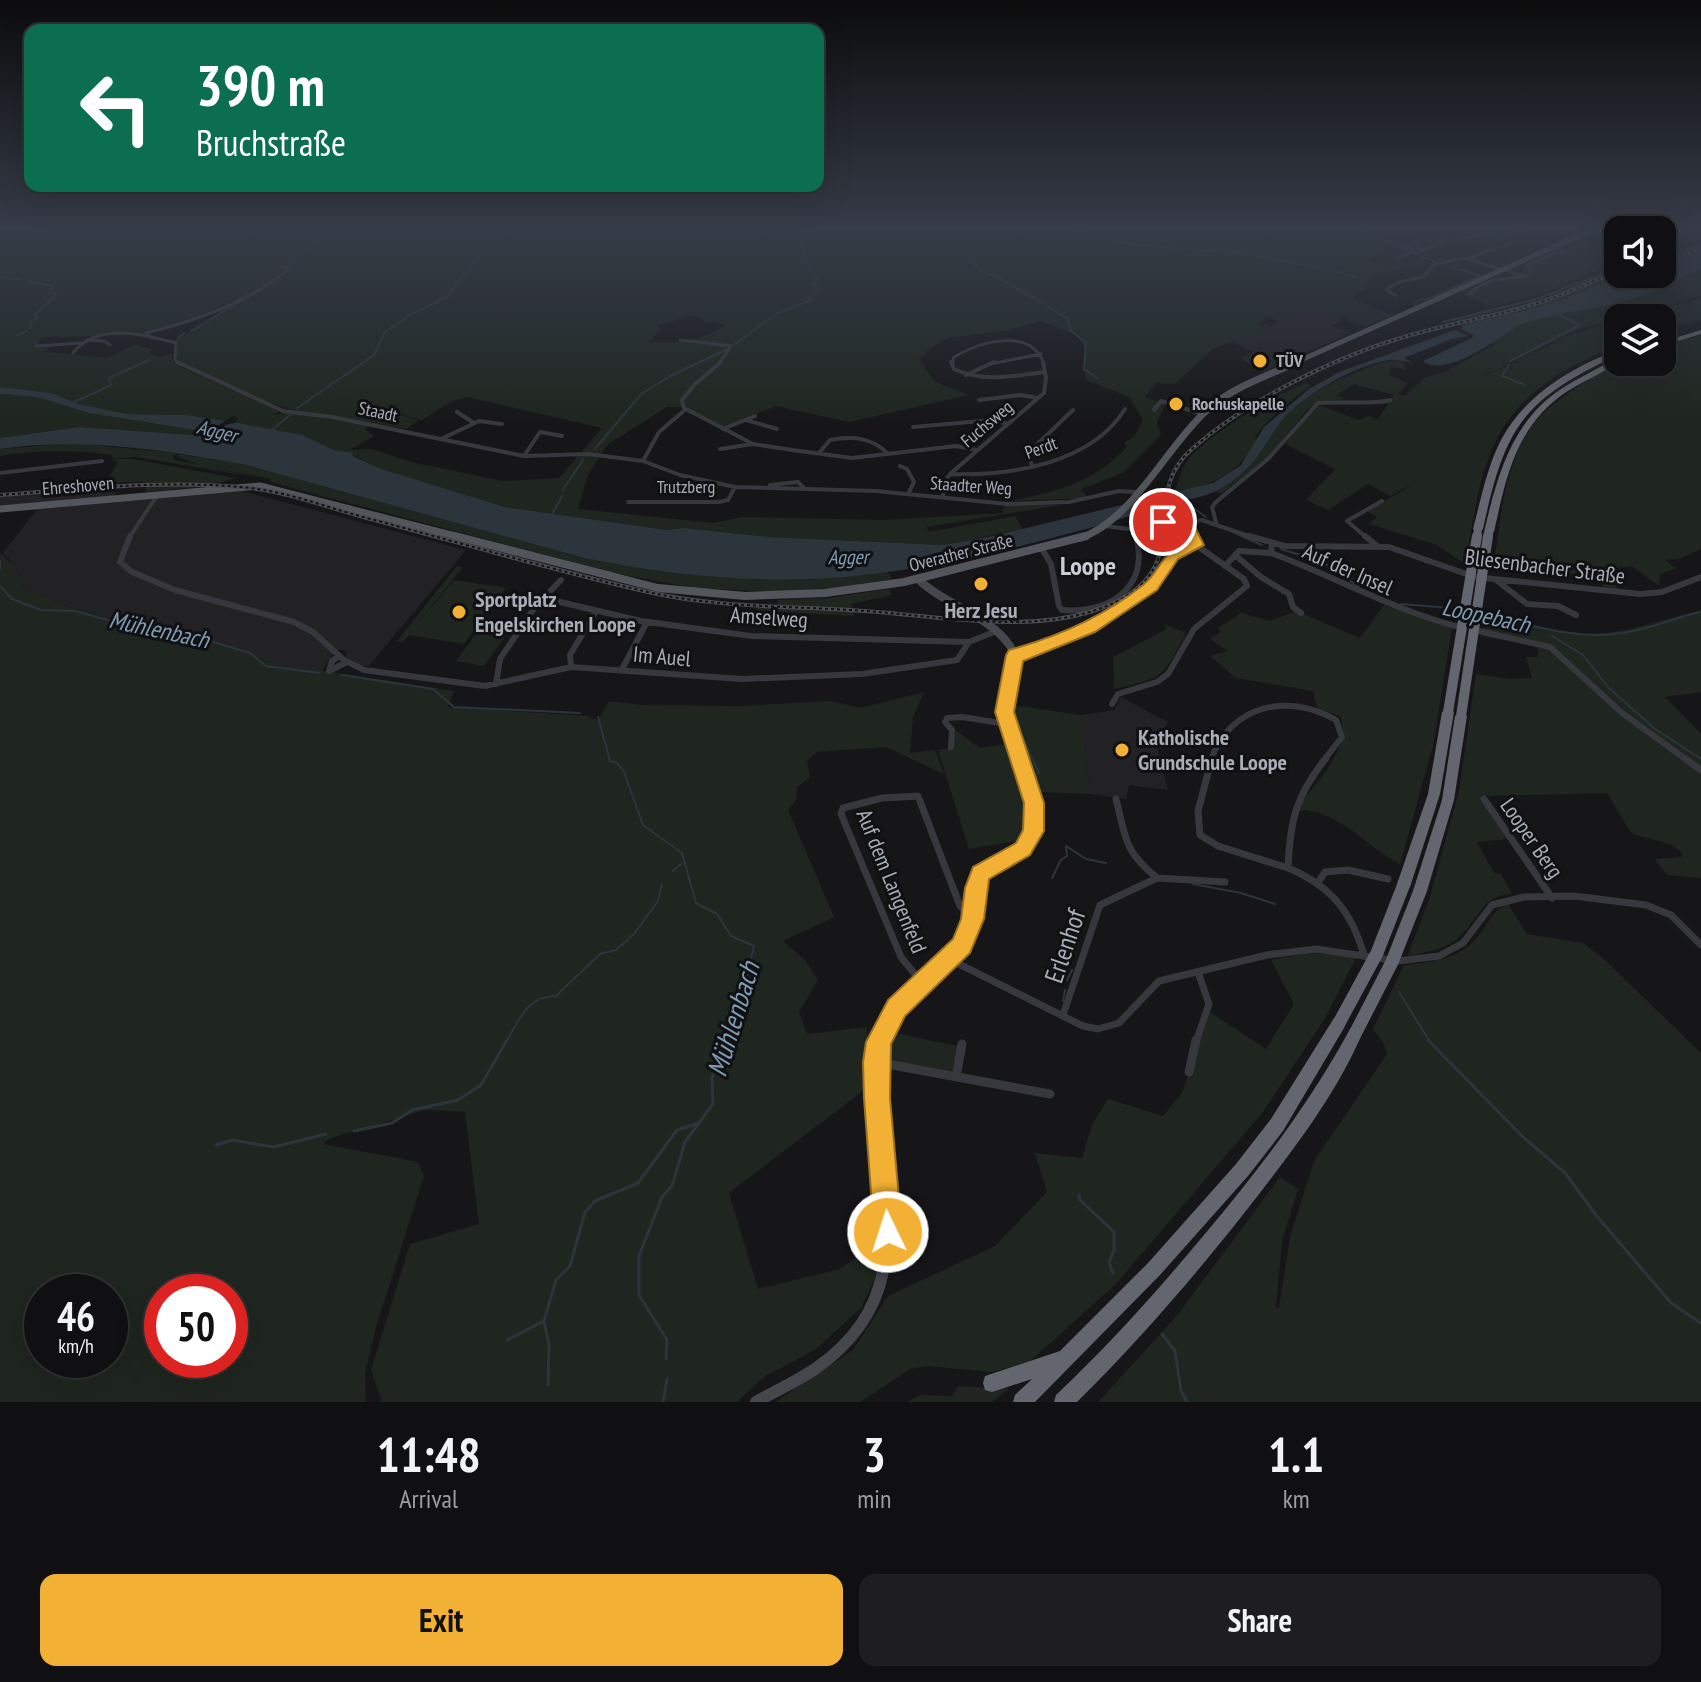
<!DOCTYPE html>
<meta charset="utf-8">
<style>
body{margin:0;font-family:"PT Sans Narrow",sans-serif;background:#1e1e20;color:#f1f3f6;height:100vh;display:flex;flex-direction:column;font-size:30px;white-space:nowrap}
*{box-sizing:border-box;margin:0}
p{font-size:26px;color:#9c9d9f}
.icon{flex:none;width:44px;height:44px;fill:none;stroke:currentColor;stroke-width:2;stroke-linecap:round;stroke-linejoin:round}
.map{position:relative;height:1402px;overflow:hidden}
.sheet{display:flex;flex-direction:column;background:#101012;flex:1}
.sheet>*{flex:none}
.guide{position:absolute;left:24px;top:24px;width:800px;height:168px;border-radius:16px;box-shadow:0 8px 32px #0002,0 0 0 2px #303032;background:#0b6e4f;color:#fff;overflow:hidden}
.tools{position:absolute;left:1604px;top:216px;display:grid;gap:16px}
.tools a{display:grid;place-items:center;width:72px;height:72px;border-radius:16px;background:#101012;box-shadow:0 8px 32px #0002,0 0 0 2px #303032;font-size:40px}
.speed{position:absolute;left:24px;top:1274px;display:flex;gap:16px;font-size:40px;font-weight:700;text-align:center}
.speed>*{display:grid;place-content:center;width:104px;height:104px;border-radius:50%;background:#101012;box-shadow:0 8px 32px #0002,0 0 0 2px #303032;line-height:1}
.speed small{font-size:20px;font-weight:400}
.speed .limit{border:12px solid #d22;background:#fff;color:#111}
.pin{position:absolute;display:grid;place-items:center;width:68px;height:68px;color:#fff;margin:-34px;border:4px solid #fff;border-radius:50%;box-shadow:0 2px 8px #0007}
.me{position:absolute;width:88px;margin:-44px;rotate:356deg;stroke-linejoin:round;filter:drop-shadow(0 0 6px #0008)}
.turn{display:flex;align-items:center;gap:28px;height:168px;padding:0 40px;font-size:36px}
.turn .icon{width:104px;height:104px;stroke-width:2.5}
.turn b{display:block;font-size:56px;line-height:68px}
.eta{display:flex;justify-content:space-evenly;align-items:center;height:136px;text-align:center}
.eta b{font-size:48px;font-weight:800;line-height:56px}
.button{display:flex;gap:16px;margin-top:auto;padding:16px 40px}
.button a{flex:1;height:92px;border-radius:16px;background:#f2b134;color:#111;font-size:32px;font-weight:800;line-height:92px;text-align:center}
.button a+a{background:#1e1e20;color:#f1f3f6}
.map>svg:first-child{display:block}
.built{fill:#222225}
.green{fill:#1e261f;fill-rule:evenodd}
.water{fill:#2c353c}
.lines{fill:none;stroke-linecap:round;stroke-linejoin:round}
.stream-far1{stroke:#2c353c;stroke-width:2}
.stream{stroke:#2c353c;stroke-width:3}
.street-far4{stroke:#37383d;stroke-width:3}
.street-far3{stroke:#37383d;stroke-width:4}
.street-far2{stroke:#37383d;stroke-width:6}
.street-far1{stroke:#37383d;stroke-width:7}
.street{stroke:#37383d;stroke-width:9}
.secondary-far2{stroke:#45474d;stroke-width:8}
.secondary-far1{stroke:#45474d;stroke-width:10}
.secondary{stroke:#45474d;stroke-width:12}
.primary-far2{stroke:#53555c;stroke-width:5}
.primary-far1{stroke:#53555c;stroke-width:7}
.primary{stroke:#53555c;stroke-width:8}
.highway{fill:#63666e;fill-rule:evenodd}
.rail-casing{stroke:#4a4c52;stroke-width:4}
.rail{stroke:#111113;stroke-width:2;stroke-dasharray:3;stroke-linecap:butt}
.highway-bridge-far2{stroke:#63666e;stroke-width:8}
.highway-bridge-far1{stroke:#63666e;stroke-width:10}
.highway-bridge{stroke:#63666e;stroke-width:13}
.route{fill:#f2b134;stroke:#9d7322;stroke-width:2}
.poi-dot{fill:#f2b134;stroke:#111113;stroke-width:3}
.labels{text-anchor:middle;stroke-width:6;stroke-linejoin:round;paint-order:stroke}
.far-poi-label{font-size:18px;font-weight:bold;fill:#a8adb8;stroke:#111113;text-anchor:start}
.far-street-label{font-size:18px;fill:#a8adb8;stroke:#111113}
.far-water-label{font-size:20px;font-style:italic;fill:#7f9bb3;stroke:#111113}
.street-label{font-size:22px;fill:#a8adb8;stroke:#111113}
.poi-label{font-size:22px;font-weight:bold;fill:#a8adb8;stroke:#111113;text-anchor:start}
.water-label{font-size:24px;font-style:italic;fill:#7f9bb3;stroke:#111113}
.quarter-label{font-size:26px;font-weight:bold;fill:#c9ccd4;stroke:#111113}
.near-street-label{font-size:26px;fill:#a8adb8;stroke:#111113}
.near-water-label{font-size:28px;font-style:italic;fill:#7f9bb3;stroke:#111113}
</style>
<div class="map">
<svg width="1701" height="1402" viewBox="0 0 1701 1402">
<rect width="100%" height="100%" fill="#161618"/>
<path class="built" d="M 1559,248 L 1609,265 L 1549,291 L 1492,307 L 1460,293 L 1495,278 L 1511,277 L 1522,271 L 1522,265 Z
M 1320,308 L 1343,318 L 1333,326 L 1351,333 L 1264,371 L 1240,358 L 1253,352 L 1230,341 L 1264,324 L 1270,326 L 1289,318 L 1285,315 Z
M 118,488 L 114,496 L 0,506 L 0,497 Z
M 238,490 L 466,550 L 369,666 L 361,666 L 346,658 L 346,650 L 336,650 L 321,672 L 266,662 L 241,650 L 140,622 L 135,626 L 69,607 L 23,587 L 16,567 L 3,553 L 37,509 Z
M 1121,697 L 1168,722 L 1156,742 L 1168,790 L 1129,785 L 1126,799 L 1091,794 L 1080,715 L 1114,710 Z"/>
<path class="green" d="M 0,227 L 1367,227 L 1372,242 L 1388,249 L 1368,261 C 1378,265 1396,263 1410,266 L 1368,277 L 1370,278 L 1365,289 L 1357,292 L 1353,299 L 1393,315 L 1364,327 L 1320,308 L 1287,315 L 1290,318 L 1280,322 L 1266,316 L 1254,335 L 1214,348 L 1175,384 L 1156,383 L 1145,397 L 1165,404 L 1157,423 L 1161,435 L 1123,473 L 1081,489 L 1088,498 L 1011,501 C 1056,492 1095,482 1127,447 L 1124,443 L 1134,437 L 1143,420 L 1129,397 L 1086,380 L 1084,345 L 1077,335 L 1041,321 L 1010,330 L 950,338 L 933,346 L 919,359 L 935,382 L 969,395 L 849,422 L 776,406 L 724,427 L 686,407 L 667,407 L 607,445 L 588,475 L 578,509 L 713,523 L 743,517 L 886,520 L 1003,513 L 1004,505 L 1060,505 L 927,527 L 928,532 L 1015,516 L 1023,529 L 943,545 L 769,537 L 684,528 L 667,530 L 505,507 L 380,469 L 351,454 L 354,453 L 334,450 L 301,435 L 234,423 L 239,419 L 234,416 L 224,421 L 188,415 L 127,414 L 79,404 L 51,393 L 0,388 ZM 240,296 L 230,309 L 174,341 L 178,345 L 176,356 L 179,362 L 262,401 L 297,411 L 272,415 L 279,411 L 174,364 L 171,357 L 174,353 L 157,357 L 150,352 L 153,349 L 134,345 L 107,358 L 46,352 L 51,346 L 38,346 L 39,339 C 52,334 58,338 69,337 C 97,336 121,334 148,336 L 143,333 L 194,319 ZM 693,315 L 707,323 L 713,321 L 725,325 C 707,340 671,345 648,342 L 661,330 L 657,326 ZM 335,397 L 422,420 L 450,402 L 467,397 L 602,428 L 559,478 L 503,481 L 411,462 L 372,449 L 350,450 L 374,436 L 365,429 L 371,424 L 406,429 L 419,420 Z
M 1609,229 L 1618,233 L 1618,242 L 1607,237 L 1593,239 L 1618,250 L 1618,263 L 1609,265 L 1566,250 L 1582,242 L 1575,239 L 1597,230 Z
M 1701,244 L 1701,296 L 1575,331 L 1491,373 L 1482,374 L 1499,370 L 1570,335 L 1618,320 L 1618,346 C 1600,354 1579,362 1562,372 C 1482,422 1481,480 1465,564 L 1437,545 L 1369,524 L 1377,517 L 1367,511 L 1415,483 L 1390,496 L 1368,484 L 1328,510 L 1306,500 L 1335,469 L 1285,444 L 1313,408 L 1319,405 L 1358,420 L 1369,416 L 1378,419 L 1394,395 L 1354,384 L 1337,395 L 1345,399 L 1317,403 L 1310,407 L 1267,458 L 1222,494 L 1215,491 C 1253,473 1259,448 1282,420 C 1301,397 1328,384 1355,373 C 1372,366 1385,359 1403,361 L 1406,369 L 1391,367 L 1389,375 L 1408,383 L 1398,394 L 1405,396 L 1425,377 L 1445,372 L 1495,344 L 1460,329 L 1462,325 L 1452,319 L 1536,299 L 1618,267 L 1618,274 L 1662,274 L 1662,255 Z
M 1701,298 L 1701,320 L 1662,330 L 1662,318 L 1626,318 Z
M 1701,335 L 1701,549 L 1679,559 L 1665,560 L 1676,569 L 1660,574 L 1659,586 L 1632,566 L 1607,569 L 1618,589 L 1604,587 L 1598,578 L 1494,562 C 1501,518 1504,469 1529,430 C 1538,415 1556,403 1570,392 C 1604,366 1620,362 1662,362 L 1662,346 Z
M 1307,383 L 1311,386 C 1290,400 1271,416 1255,437 L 1259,439 C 1240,472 1210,487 1172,494 C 1180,484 1179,472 1187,461 C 1206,436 1277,393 1307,383 Z
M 0,394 L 37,397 L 89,413 L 208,432 L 191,436 L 79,427 L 0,438 Z
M 72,443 L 177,453 L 173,457 L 175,460 L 200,465 L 176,456 L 180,454 L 246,465 L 584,558 C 684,579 786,585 888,572 L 892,579 L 843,587 L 781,592 L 694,588 L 609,572 L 270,482 L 271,479 L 204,466 L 260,478 L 135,457 L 112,459 L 113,455 C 76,450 37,450 0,456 L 0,449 Z
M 122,459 L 133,459 L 236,478 L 208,486 L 146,492 L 145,482 L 94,483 L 108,479 L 118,462 L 110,460 Z
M 0,553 L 16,567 L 23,587 L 69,607 L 135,626 L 140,622 L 241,650 L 266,662 L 454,691 L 448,707 L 587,716 L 598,720 L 609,701 L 642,705 L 740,706 L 832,701 L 860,708 L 924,692 L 913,717 L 910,753 L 935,750 L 944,774 L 886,747 L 817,752 L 807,761 L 810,777 L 797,787 L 796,800 L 788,810 L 834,917 L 783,941 L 805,960 L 818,980 L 799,1012 L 807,1034 L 867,1027 L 868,1087 L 729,1193 L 758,1289 L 840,1269 L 880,1242 L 880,1267 L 861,1308 L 816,1349 L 764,1377 L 737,1402 L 382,1402 L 371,1370 L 410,1244 L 479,1224 L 465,1112 L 425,1110 L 328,1139 L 323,1144 L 418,1162 L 424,1176 L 377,1324 L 365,1373 L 366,1402 L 0,1402 ZM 42,1292 L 110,1292 L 110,1360 L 42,1360 ZM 162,1292 L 230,1292 L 230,1360 L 162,1360 Z
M 457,566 L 463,567 L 414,628 L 454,580 L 506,588 L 464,644 L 409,635 L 403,642 L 397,641 Z
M 889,589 L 892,595 L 851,604 L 854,616 L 757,611 L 757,606 L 776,607 L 778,600 L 827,598 Z
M 1384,605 L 1452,628 L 1433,746 L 1400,864 C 1369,849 1329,802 1295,812 C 1313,784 1353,750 1340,716 L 1317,708 L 1313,691 L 1236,678 L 1210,656 L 1228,651 L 1210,639 L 1221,632 L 1218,628 L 1241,613 L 1270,621 L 1296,611 L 1360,638 Z
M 1701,610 L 1701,692 L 1665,697 L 1701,734 L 1701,878 L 1667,875 L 1654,859 L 1682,857 L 1681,852 L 1670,844 L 1632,834 L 1607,793 L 1481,796 L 1508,839 L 1477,842 L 1494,873 L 1501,874 L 1512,894 C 1485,895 1481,913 1465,931 C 1451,948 1429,953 1408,955 L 1430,897 L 1459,791 L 1476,674 L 1510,679 L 1532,678 L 1526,657 L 1538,657 L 1538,646 L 1481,636 L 1486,616 C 1520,619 1551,633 1585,634 C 1625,635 1662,619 1701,610 Z
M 487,619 L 515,623 L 484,666 L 456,661 Z
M 1164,624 L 1186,633 C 1162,679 1163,678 1114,689 L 1113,657 L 1167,629 Z
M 1012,705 L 1080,715 L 1091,794 L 1039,792 L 1017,736 Z
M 954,729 L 980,748 L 1007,744 L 1026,801 L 1023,840 L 969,849 L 938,750 L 952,748 Z
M 1508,904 L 1527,934 L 1583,943 L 1604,959 L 1701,1053 L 1701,1402 L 1098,1402 L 1175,1318 L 1280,1177 L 1298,1189 L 1282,1241 L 1276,1307 L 1279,1308 L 1290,1237 L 1314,1161 L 1387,1054 L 1383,1042 L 1373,1029 L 1404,965 C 1435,962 1463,959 1482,931 C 1491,918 1493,911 1508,904 Z
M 1308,953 L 1357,956 L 1324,1020 L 1263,1112 L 1115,1285 L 1029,1362 L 992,1372 L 928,1366 L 910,1369 L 860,1402 L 775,1402 L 853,1350 L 888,1296 L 995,1246 L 1047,1192 L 1035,1153 L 1082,1158 L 1092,1125 L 1108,1099 L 1163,1116 L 1182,1093 L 1210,1012 L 1266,1049 L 1294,1004 L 1271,960 Z
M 890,1032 L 958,1046 L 953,1071 L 891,1061 L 882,1054 Z
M 958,1386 L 1009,1389 L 992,1402 L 908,1402 L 920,1395 L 952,1396 Z"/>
<path class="water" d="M 1701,253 L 1701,269 C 1674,281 1650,295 1621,302 C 1592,310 1537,314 1513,329 C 1492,342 1446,378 1423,361 L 1472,338 L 1473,335 L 1462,329 L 1463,325 C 1495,317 1529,311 1560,300 C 1604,285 1612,274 1662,274 L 1662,264 Z
M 1455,330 L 1468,336 L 1452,339 L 1404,358 L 1412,362 C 1405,362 1396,359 1388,360 C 1354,366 1300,396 1280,423 C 1260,451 1253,470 1220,489 C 1205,497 1190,499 1174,503 C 1151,509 1127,517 1104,524 C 1024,546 939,568 855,576 C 765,585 672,576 584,558 L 246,465 C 164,450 83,437 0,449 L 0,438 L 79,427 L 206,436 C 219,433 220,423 238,423 L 302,435 L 334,450 L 354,453 L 352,455 L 355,457 L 381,469 L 505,507 L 667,530 L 684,528 L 769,537 L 943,545 L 993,536 L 1213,483 L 1241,465 L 1264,427 L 1309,389 L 1339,372 Z
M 0,387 L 51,393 L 79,404 L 127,414 L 188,415 L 225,421 L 207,432 L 89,413 L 37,397 L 0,394 Z"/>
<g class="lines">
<path class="stream-far1" d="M 796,227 L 799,235
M 1347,227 L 1362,230 L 1409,251
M 1079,231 L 1128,244 L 1237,253 L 1328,269
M 799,238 L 804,249 L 804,262
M 1662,247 L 1669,251
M 1414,253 L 1435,262
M 1662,256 L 1701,246
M 969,260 L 982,272 L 994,276
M 287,266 L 319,239 L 327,227
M 1332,270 L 1357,277
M 997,277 L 1044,304
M 0,278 L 21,279
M 27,281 L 53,286 L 50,292 L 56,295 L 34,316 L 38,318 L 31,322 L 30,328
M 458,281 L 479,258
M 1415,305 L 1418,300 L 1428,299 L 1480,276 L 1454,268
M 1047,306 L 1068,319 L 1071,331 L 1086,343 L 1084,369 L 1097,378
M 1443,322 L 1536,299 L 1618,268
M 191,331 L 239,302
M 17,335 L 27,331
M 178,338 L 184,333
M 734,345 L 777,313 L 809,301 L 818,288 L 813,284 L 818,278 L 807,267
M 1510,361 L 1580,325 L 1559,315
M 1509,365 L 1502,376 L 1525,385
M 100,390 L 111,385 L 109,378 L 149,360
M 71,403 L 99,391
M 297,408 L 374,355 L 385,332 L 412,314 L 447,297 L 457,283
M 272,430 L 291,414
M 595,449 L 641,394 L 670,376 L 728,349
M 562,491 L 583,460
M 1181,499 L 1206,517
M 552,514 L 562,496
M 1237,534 L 1262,545
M 1281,549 L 1323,562 L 1359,587
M 0,561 L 0,569
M 0,586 L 12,599 L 41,610 L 75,611 L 122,624 L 154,624 L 250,653 L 266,666 L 319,673
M 1401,604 L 1462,609
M 1480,613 C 1526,623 1574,641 1622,633 C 1649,629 1674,618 1701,612
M 1552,636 L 1583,655 L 1608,687 L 1655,729 L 1701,759
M 342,675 L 433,689 L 454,707 L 580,713
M 598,717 L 610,761 L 617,763 L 624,772 L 643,825 L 682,853 L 696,903 L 717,914 L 731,936 L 754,946 L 740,1004 L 729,1010 L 725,1042
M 1013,717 L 1039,773
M 1066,846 L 1086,859 L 1106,863
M 673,871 L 681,864
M 1052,878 L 1061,860 L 1067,856 L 1066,847
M 1193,884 L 1241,893 L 1275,904
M 1067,980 L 1072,970
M 1399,992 L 1430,1042
M 1063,1001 L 1065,990
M 506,1042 C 519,1020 527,996 556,996 L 600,954 L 616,950 L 634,934 L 658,901 L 662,884"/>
<path class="stream" d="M 1428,1040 L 1522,1136 L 1565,1173 L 1596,1215 L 1671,1303 L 1701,1323
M 354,1131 L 392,1123 L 412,1110 L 458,1100 L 481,1085 L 507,1040
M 216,1145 L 232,1140 L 274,1147 L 326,1134
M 1079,1195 L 1080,1200 L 1114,1232 L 1114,1250 L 1109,1263 L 1113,1273
M 544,1322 L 549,1344 L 548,1385
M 1162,1334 L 1175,1351 L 1181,1391 L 1187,1402
M 507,1340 L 544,1321 L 556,1280 L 570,1266 L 585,1212 L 595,1201 L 638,1183 L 677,1130 L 699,1123
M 666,1359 L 667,1340 L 639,1295 L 639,1256 L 662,1197 L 672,1186 L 685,1142 L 713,1104 L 712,1077 L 724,1055 L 726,1040
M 663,1402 L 667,1379"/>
<path class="street-far4" d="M 1622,227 L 1638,227
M 1683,227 L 1701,233
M 1662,238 L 1672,244
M 1445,240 L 1524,232 L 1528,227
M 1401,246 L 1424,250 L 1445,241
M 1401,246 L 1423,239 L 1441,240
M 1469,258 L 1511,243
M 1396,259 L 1412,251
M 1527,277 L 1531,273 L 1527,266 L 1557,252 L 1565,252
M 1470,294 C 1483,278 1507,278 1527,277
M 1396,296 L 1386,289 L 1399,282 L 1423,277 L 1435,264 L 1464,258 L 1527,277
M 152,338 L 146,333 C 192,322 253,301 288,269 L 284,267
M 87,340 L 104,341 L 110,345
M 680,340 L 731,346 L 719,364
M 36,346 L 81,343
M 73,353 C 97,322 143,334 176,343 L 175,360 L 179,364
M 952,364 L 954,357 C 980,342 1030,326 1044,364
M 990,364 L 1041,354"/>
<path class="street-far3" d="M 177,362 L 283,411 L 332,417 L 524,456 L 588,454 L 643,461 L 680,475 L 735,487 L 876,491 L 1007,504 L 1069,502 L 1119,491 L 1135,492
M 721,362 L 694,385 L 682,400 L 684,408 L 753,444 L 792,450 L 852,458 L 956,446 L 977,450
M 951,362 L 954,369 C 984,383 1013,376 1045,372
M 966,375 L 994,362
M 979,400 L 1021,395 L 1038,398
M 1154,410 L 1161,401 L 1202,414
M 457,412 L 474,423
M 746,420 L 777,429
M 913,427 L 992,420 L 1008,424
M 723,429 L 755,416
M 441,439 L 479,421 L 502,424
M 720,449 L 753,444
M 819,453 L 830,440 C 852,436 872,437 888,454
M 524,456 L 540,432 L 562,436
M 643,461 L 659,432 L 686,409
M 900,466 L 907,469 L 914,482 L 908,494
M 1033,467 L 1027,454 L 1073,410
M 0,473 L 102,461
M 950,474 C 1010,476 1091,464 1125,409
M 770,485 L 798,482 L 803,487
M 943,497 L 944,483 L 950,474 L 1044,393 L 1046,378 L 1043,362
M 628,502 L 719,502 L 728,500 L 735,487
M 1184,519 L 1193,538
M 1216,522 L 1212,507 L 1216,502 L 1268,459 L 1318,403 C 1337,401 1376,405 1390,400
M 1105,526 L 1129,529 L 1202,520 L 1254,538
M 1132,529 L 1137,538
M 129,538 L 158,494
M 1367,538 L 1347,521 L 1382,501"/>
<path class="street-far2" d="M 130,536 L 120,562 L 132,572 L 175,590 L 294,622 L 313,632 L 344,660 L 364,670 L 485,686 L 571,667 L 742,679 L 862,674 L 957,660 L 969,642
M 1249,536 L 1285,546 L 1389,547 L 1475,577 L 1640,594 L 1662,592 L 1701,577
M 1365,536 L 1376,545
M 1272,544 L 1271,553 C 1336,577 1395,611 1463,628
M 1042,549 L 1051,564 L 1059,606 L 1062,610 C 1110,614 1150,587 1136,536
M 1235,555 L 1261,577 L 1289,594 L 1293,607 L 1301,613
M 1225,566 L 1239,551 L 1271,553
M 1496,580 L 1527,604 L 1558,606 L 1576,615
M 543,598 L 641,621 L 751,636 L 969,642 L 994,632
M 1474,630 L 1550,647 L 1622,713 L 1687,760
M 1015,655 L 1089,628 L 1151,586 L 1173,555 L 1196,545
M 338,657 L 332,661 L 329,671 L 345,663
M 571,667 L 570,655 L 596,611
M 621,671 L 647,622
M 496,684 L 500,659 L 535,607 L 561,580
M 1112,704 L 1118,694 L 1157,682 L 1168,674 L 1194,629 L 1247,586 L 1244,579 L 1196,545 L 1192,536
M 951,747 L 952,730 L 945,722 L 947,718 L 962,717 L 1007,724
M 1211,760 C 1230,705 1288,692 1336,720 L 1342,737 L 1324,760"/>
<path class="street-far1" d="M 1212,758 L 1198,811 L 1200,835 L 1218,846 L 1288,868
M 1684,758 L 1701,770
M 1484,799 L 1552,898
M 1288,868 C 1331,886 1351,911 1364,955
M 1288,868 C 1290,820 1296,796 1326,758
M 1157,878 L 1225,882
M 1319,881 L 1325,872 L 1348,870 L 1388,879
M 951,960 L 1083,1026 L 1098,1029 L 1119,1023 L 1159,981 L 1267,955 L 1316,949 L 1398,961 L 1439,956 L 1463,943 L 1492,905 L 1524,897 L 1574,896 L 1646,905 L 1671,915 L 1701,945
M 922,983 L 901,957 L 841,814 L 843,808 L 882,798 L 918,796 L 960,906 L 972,919
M 1063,1015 L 1100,905 L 1157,878 C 1124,851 1126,839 1116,799
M 1196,1042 L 1209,1004 L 1198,972"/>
<path class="street" d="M 876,1062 L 1050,1094
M 1189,1072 L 1196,1040
M 956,1077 L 962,1044"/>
<path class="secondary-far2" d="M 919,580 C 945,605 989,615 1010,646 C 1024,667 1004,690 1005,712 C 1006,728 1014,745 1020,760"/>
<path class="secondary-far1" d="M 879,1042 C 896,998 942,982 964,942 C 975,921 974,896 980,874 C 994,864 1011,859 1024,848 C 1049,824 1030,783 1019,758"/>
<path class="secondary" d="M 756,1402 C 775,1391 796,1382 815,1369 C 906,1306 888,1227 879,1132 C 876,1102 870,1069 880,1040"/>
<path class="primary-far2" d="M 1292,364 L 1598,227"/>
<path class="primary-far1" d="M 0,509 L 260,486 L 463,538
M 1080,538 C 1132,521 1165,449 1205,412 C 1230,388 1265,377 1297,362"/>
<path class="primary" d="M 455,536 L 658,588 L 745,596 L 825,593 L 904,582 L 1086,536"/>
<path class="highway" d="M 1701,330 L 1701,334 L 1662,346 L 1662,342 Z
M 1618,350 L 1618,355 C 1522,400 1505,427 1483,529 L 1478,532 L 1475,531 L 1473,529 C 1481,499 1487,467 1501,440 C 1525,395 1572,367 1618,350 Z
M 1615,359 L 1618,359 L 1618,362 L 1621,362 C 1603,372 1584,381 1566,392 C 1516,426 1506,477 1494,532 L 1489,535 L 1486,534 L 1484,532 C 1497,477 1511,422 1561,389 C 1578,378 1597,369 1615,359 Z
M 1448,708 L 1454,712 L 1440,794 L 1411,884 L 1409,888 L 1404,890 L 1399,888 L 1397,884 L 1428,794 L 1442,712 Z
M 1461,712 L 1467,716 L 1454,800 L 1427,891 L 1425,895 L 1420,897 L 1415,895 L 1413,891 L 1442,800 L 1455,716 Z
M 1339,1016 L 1344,1018 L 1346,1023 L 1344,1028 L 1283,1131 L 1248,1176 L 1160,1275 L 1035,1402 L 1013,1402 L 1015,1395 L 1032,1379 L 992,1392 L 985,1390 L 983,1383 L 985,1376 L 1060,1351 L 1148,1263 L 1236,1164 L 1271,1119 L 1334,1018 Z
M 1355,1027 L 1360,1029 L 1362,1034 C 1338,1090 1300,1141 1263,1189 C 1205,1264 1144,1336 1077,1402 L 1054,1402 L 1056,1395 C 1111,1343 1161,1287 1209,1229 C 1262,1166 1311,1101 1350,1029 Z"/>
<g class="rail-casing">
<path id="rail" d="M 1662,261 L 1701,250
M 0,495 C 83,489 167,479 250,488 C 287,492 326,507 363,517 C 458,542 552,570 648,592 C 726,610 810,605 889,613 C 955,619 1029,631 1093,611 C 1207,574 1133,499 1192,449 C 1246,401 1335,357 1404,337 C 1447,324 1492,317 1535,304 C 1563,296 1590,281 1618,272"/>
</g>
<use href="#rail" class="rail"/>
<path class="highway-bridge-far2" d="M 1477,538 L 1478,529
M 1488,538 L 1489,532"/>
<path class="highway-bridge-far1" d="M 1448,712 L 1477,536
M 1461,716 L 1488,536"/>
<path class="highway-bridge" d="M 1339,1023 L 1377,953 L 1404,884
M 1355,1034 L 1392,962 L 1420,891"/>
</g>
<linearGradient id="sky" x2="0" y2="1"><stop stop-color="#0c0c0d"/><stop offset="0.54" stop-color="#363c48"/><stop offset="1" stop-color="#363c48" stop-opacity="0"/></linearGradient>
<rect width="1701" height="423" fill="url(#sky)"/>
<path class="route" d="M 1184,514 L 1191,519 L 1204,545 L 1178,559 L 1157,590 L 1095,632 L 1023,661 L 1014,712 L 1044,803 L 1044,831 L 1030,855 L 989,879 L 984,919 L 970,953 L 905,1016 L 891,1044 L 890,1098 L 902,1232 L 898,1242 L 888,1246 L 878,1242 L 874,1232 L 864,1098 L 863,1062 L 866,1042 L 888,1000 L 953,939 L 961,919 L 965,888 L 973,867 L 1016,843 L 1023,830 L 1024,803 L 995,712 L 1006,655 L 1009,650 C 1057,637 1103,617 1143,585 C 1164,567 1156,557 1188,543 L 1179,524 L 1163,527 L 1156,522 L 1158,519 Z"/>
<g class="poi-dot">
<circle cx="1260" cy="361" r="8"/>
<circle cx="1176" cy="404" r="8"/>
<circle cx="981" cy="584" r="8"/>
<circle cx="459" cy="612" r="8"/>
<circle cx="1122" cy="750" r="8"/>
</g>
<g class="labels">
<g class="far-poi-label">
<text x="1276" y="367">TÜV</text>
<text x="1192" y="410">Rochuskapelle</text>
</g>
<g class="far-street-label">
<text transform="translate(378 412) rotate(12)" y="6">Staadt</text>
<text transform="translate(987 424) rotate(-40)" y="6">Fuchsweg</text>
<text transform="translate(1041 448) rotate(-20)" y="6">Perdt</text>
<text transform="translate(78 486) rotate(-5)" y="6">Ehreshoven</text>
<text transform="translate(971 486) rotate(4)" y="6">Staadter Weg</text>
<text x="686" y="493">Trutzberg</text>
<text transform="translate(961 553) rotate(-14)" y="6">Overather Straße</text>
</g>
<g class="far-water-label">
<text transform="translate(217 431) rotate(14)" y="7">Agger</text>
<text transform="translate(848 557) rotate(-1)" y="7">Agger</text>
</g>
<g class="street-label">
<text transform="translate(1545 566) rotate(7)" y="8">Bliesenbacher Straße</text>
<text transform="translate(1348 569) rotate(24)" y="8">Auf der Insel</text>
<text transform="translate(769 617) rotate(4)" y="8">Amselweg</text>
<text transform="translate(662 656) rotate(5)" y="8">Im Auel</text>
<text transform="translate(1532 838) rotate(55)" y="8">Looper Berg</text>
<text transform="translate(892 881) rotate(68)" y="8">Auf dem Langenfeld</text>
</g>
<g class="poi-label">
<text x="475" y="607">Sportplatz<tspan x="475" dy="25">Engelskirchen Loope</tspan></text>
<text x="981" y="618" text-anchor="middle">Herz Jesu</text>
<text x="1138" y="745">Katholische<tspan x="1138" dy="25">Grundschule Loope</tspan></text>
</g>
<g class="water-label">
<text transform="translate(1486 616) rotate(12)" y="8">Loopebach</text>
<text transform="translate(159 630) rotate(12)" y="8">Mühlenbach</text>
</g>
<g class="quarter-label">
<text x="1088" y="575">Loope</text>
</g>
<g class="near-street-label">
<text transform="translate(1065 946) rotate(-71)" y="9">Erlenhof</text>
</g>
<g class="near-water-label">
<text transform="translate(733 1019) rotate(-73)" y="10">Mühlenbach</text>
</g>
</g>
</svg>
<div class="tools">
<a><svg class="icon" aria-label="sound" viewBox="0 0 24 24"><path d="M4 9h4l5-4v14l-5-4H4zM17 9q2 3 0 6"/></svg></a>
<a><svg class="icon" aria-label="layers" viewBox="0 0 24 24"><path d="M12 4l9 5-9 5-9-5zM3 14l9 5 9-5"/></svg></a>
</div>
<div class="speed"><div>46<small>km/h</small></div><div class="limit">50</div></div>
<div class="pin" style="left:1163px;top:522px;background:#d93025"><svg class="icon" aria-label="arrive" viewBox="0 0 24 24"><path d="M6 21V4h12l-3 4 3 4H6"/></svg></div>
<svg class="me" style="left:888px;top:1232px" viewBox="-20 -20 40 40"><circle r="17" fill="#f2b134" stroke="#fff" stroke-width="3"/><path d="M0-11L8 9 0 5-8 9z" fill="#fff"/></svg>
<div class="guide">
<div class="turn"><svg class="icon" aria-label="left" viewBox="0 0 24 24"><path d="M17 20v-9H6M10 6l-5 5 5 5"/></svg><div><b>390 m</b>Bruchstraße</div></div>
</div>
</div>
<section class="sheet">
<div class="eta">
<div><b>11:48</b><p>Arrival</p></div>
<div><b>3</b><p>min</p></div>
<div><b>1.1</b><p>km</p></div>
</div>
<div class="button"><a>Exit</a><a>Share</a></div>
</section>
